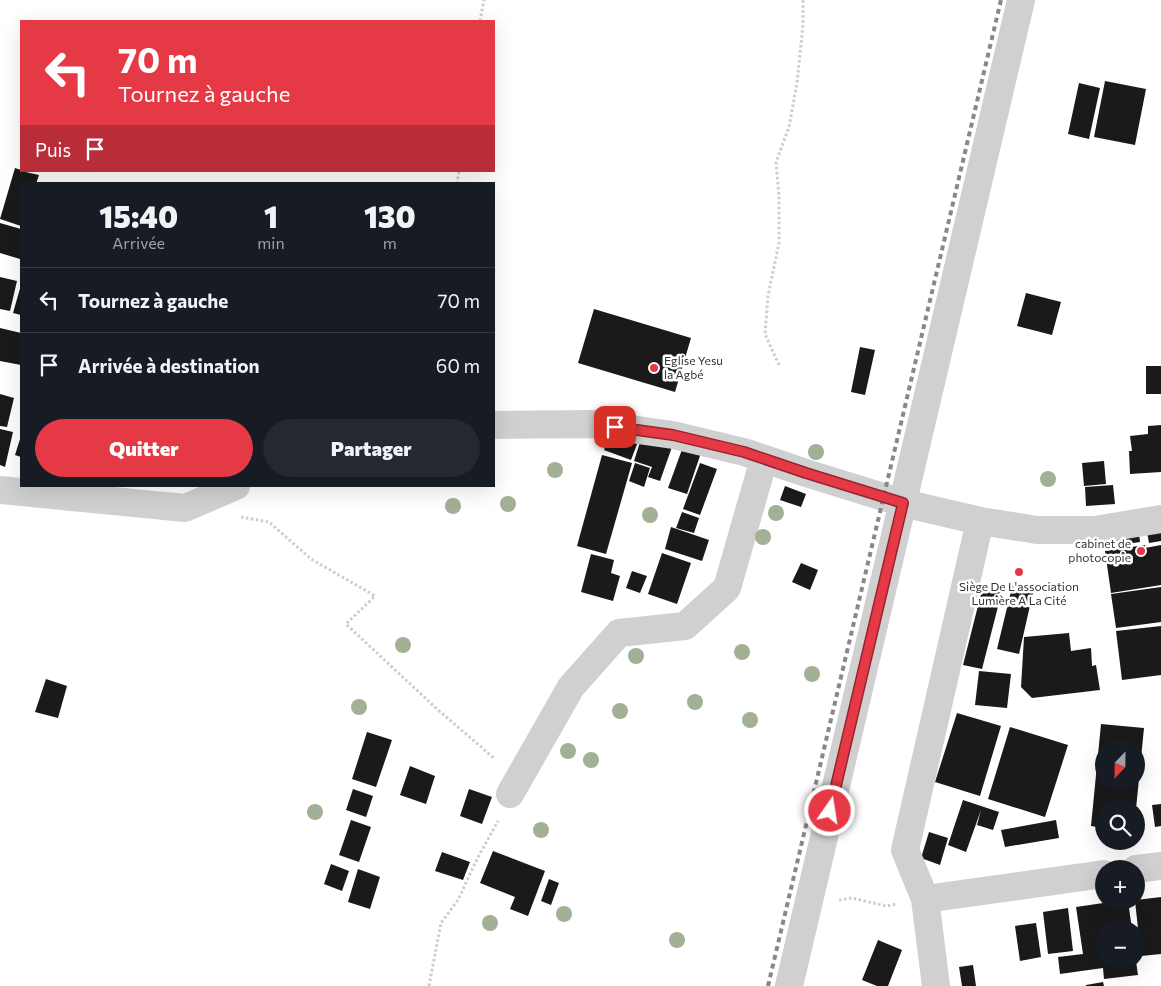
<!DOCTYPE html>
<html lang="fr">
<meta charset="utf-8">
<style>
body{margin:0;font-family:Commissioner,sans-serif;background:#242831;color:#f1f3f6;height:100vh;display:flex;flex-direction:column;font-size:19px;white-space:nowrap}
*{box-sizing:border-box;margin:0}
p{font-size:16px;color:#9ea1a6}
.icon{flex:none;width:28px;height:28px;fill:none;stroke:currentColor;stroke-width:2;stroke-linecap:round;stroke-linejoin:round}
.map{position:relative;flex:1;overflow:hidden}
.sheet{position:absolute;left:20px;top:182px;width:475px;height:305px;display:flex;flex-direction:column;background:#171b24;border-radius:0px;box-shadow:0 5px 20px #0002}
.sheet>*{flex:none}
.hud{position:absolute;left:20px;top:20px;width:475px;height:152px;border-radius:0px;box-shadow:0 5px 20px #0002;background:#e63946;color:#fff;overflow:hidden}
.needle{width:32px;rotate:202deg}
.buttons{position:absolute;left:1095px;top:740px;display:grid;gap:10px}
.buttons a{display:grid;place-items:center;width:50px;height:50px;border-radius:50%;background:#171b24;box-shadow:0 5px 20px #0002;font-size:25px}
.pin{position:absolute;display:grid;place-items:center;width:42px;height:42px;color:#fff;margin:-21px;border-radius:10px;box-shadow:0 2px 8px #0006}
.me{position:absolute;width:55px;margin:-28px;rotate:13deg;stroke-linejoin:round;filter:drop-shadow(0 0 4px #0008)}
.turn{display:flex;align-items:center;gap:18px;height:105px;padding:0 15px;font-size:22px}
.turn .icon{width:65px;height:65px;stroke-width:2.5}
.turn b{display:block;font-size:35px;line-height:42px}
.then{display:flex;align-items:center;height:48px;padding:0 15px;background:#0003;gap:10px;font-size:19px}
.eta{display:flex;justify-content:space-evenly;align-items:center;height:85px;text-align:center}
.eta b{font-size:30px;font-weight:800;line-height:35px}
.action{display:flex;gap:10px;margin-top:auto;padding:10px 15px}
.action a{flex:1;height:58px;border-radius:30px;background:#e63946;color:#fff;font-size:20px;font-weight:800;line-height:58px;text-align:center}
.action a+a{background:#242831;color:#f1f3f6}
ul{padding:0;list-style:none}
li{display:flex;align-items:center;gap:15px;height:65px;padding:0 15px;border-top:1px solid #363941}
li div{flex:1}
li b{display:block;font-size:19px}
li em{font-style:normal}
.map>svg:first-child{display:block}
.building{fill:#1a1a1a;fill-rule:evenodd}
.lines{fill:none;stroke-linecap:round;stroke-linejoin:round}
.path{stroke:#cdcdcd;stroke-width:3;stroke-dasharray:2.5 2.5;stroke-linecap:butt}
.street{stroke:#d0d0d0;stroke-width:28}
.rail{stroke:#888;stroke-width:4;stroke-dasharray:5 4;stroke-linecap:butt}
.tree{fill:#a2b095}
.route-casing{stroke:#96252e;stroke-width:12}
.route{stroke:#e63946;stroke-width:9}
.poi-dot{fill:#e63946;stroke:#fff;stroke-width:2}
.labels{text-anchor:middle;stroke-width:5;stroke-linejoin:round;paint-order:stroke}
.poi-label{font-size:12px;fill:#333;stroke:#fff;text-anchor:start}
</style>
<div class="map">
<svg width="1161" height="986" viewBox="0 0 1161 986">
<rect width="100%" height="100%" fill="#fff"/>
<path class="building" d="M 1105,81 L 1146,89 L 1135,145 L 1094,137 Z
M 1079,83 L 1100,88 L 1089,139 L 1068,134 Z
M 15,168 L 21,170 L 21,171 L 39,175 L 36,184 L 21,184 L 21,226 L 0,219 Z
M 0,223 L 21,229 L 20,259 L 0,253 Z
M 0,277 L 17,281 L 10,311 L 0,309 Z
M 21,285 L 21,315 L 13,313 Z
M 1026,293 L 1061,302 L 1052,335 L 1017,326 Z
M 594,309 L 691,338 L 675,392 L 578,363 Z
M 0,328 L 21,333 L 21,365 L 0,361 Z
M 860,347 L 875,350 L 865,395 L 851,392 Z
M 1146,366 L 1161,366 L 1161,394 L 1146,394 Z
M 0,394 L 14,398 L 7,427 L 0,426 Z
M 1161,425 L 1161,472 L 1130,474 L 1129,451 L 1132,451 L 1130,436 L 1148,434 L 1148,426 Z
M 0,429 L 13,432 L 5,467 L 0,465 Z
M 611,429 L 639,439 L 631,460 L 604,450 Z
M 21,436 L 21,457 L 15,455 Z
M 642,436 L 672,447 L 660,481 L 648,477 L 652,467 L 634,461 Z
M 684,444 L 702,450 L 687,494 L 668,488 Z
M 602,455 L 632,463 L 606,554 L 577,546 Z
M 1104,461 L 1106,484 L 1084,486 L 1082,463 Z
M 635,463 L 650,468 L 644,487 L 629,481 Z
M 700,463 L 717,469 L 700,515 L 683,509 Z
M 1113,485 L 1115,504 L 1086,506 L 1085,487 Z
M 785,486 L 806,494 L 801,507 L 780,500 Z
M 682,512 L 699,518 L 694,533 L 676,528 Z
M 671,527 L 709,540 L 702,561 L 665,549 Z
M 1161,530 L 1161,541 L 1149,543 L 1147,532 Z
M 1139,534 L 1140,542 L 1114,546 L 1113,537 Z
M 1145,545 L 1145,548 L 1161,545 L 1161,585 L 1111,593 L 1105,551 Z
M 662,553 L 691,563 L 677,604 L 648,594 Z
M 591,554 L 614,560 L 611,573 L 620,576 L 613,601 L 581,592 Z
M 801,563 L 818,570 L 810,590 L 792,582 Z
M 632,571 L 647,576 L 640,593 L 626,588 Z
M 1013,583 L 1034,588 L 1019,654 L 997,649 Z
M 983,586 L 1002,591 L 982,669 L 963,665 Z
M 1161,587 L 1161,622 L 1116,628 L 1111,594 Z
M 1161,626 L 1161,675 L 1122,680 L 1116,631 Z
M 1069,633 L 1071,651 L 1091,648 L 1092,666 L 1096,665 L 1100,690 L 1032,698 L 1021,687 L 1024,637 Z
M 979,671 L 1011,674 L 1007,708 L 975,705 Z
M 46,679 L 67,686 L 58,718 L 35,712 Z
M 957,713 L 1001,726 L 980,796 L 935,782 Z
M 1101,724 L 1144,728 L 1136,809 L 1104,809 L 1104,828 L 1091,826 ZM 1104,749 L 1136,749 L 1136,781 L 1104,781 Z
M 1010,727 L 1068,745 L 1045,817 L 988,799 Z
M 367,732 L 392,740 L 376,787 L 352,779 Z
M 410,766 L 435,776 L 426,804 L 400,795 Z
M 353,789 L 373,796 L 366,817 L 346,810 Z
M 469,789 L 492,797 L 482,824 L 460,816 Z
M 963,800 L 999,812 L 993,830 L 977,825 L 981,810 L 966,852 L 948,845 Z
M 1161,804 L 1161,826 L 1155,827 L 1152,805 Z
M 351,820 L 371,827 L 359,862 L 339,855 Z
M 1056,820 L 1059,838 L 1005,847 L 1001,830 Z
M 929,832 L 948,838 L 940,865 L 921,858 Z
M 493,851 L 545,871 L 528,916 L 510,909 L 515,897 L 480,883 Z
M 442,852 L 470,862 L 463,880 L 435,871 Z
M 331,864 L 349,871 L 342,891 L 324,884 Z
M 358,869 L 380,877 L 370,909 L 348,902 Z
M 549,879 L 559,883 L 551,905 L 541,901 Z
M 1161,897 L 1161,954 L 1141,956 L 1135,901 L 1136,900 Z
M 1117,901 L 1128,901 L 1132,929 L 1104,929 L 1104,961 L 1136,961 L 1138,975 L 1104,979 L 1103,968 L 1060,974 L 1058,957 L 1083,954 L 1076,907 Z
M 1068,908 L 1073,951 L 1048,954 L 1043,912 Z
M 1036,923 L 1041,957 L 1020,961 L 1015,926 Z
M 878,940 L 902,950 L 888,986 L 877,986 L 862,980 Z
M 973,965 L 976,986 L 962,986 L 959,967 Z
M 1103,982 L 1104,986 L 1086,986 L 1086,985 Z"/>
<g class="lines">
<path class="path" d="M 480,21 L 484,0
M 457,184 L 459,171
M 779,365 L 765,334 L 768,296 L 779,243 L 779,196 L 776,162 L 789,127 L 797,83 L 803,25 L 803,0
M 241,517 L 269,522 L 311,559 L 375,596 L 346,624 L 437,709 L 495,759
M 839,900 L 852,898 L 886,906 L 897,904
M 429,986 L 441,923 L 458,900 L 477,859 L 498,821"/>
<path class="street" d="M 494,425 L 596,424 L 673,435 L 744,452 L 806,473 L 903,503 L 980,521 L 1037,530 L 1095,530 L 1161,519
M 0,490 L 185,508 L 236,486
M 510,794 L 571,687 L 619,633 L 685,626 L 727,588 L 764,459
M 1136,869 L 1161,866
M 925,899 L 1104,874
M 789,986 L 1021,0
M 936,986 L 925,899 L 905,850 L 980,521"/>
<path class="rail" d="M 768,986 L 1001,0"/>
</g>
<g class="tree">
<circle cx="816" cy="452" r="8"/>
<circle cx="555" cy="470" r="8"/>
<circle cx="1048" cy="479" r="8"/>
<circle cx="508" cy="504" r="8"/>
<circle cx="453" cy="506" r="8"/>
<circle cx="776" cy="513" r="8"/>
<circle cx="650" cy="515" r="8"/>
<circle cx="763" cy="537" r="8"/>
<circle cx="403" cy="645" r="8"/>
<circle cx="742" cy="652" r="8"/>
<circle cx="636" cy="656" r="8"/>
<circle cx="812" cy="674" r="8"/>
<circle cx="695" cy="702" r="8"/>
<circle cx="359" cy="707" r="8"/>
<circle cx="620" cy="711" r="8"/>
<circle cx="750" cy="720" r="8"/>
<circle cx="568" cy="751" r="8"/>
<circle cx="591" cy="760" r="8"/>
<circle cx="315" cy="812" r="8"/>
<circle cx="541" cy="830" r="8"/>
<circle cx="564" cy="914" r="8"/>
<circle cx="490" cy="923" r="8"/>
<circle cx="677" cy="940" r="8"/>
</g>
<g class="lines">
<g class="route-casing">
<path id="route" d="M 615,427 L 673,435 L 744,452 L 806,473 L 903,503 L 830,811"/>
</g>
<use href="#route" class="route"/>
</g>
<g class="poi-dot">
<circle cx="654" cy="368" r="5"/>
<circle cx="1141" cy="551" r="5"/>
<circle cx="1019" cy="572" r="5"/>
</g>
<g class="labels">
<g class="poi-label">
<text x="664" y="365">Eglise Yesu<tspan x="664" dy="14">la Agbé</tspan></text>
<text x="1131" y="548" text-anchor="end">cabinet de<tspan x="1131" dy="14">photocopie</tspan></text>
<text x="1019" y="591" text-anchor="middle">Siège De L'association<tspan x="1019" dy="14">Lumière A La Cité</tspan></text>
</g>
</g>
</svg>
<div class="buttons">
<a><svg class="needle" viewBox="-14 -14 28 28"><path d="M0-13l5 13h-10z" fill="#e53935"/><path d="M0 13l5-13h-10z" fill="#9ea1a6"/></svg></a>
<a><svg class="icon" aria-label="search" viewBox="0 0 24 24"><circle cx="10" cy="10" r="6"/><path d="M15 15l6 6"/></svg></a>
<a>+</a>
<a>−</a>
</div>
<div class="pin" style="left:615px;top:427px;background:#d93025"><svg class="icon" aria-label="arrive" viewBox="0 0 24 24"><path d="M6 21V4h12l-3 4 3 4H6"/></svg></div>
<svg class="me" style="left:830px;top:811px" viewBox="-20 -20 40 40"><circle r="17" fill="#e63946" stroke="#fff" stroke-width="3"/><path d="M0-11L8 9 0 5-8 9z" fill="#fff"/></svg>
<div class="hud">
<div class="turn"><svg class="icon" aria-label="left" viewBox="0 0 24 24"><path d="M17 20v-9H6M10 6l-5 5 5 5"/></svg><div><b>70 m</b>Tournez à gauche</div></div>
<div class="then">Puis<svg class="icon" aria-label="arrive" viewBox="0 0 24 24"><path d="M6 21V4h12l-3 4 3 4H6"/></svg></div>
</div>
<section class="sheet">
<div class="eta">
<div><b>15:40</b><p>Arrivée</p></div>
<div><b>1</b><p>min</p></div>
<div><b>130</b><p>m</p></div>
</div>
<ul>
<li><svg class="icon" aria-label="left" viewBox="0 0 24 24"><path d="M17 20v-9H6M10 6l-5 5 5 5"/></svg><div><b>Tournez à gauche</b></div><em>70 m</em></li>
<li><svg class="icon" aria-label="arrive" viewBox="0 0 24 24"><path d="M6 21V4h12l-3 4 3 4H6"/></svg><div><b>Arrivée à destination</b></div><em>60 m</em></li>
</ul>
<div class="action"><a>Quitter</a><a>Partager</a></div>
</section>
</div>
